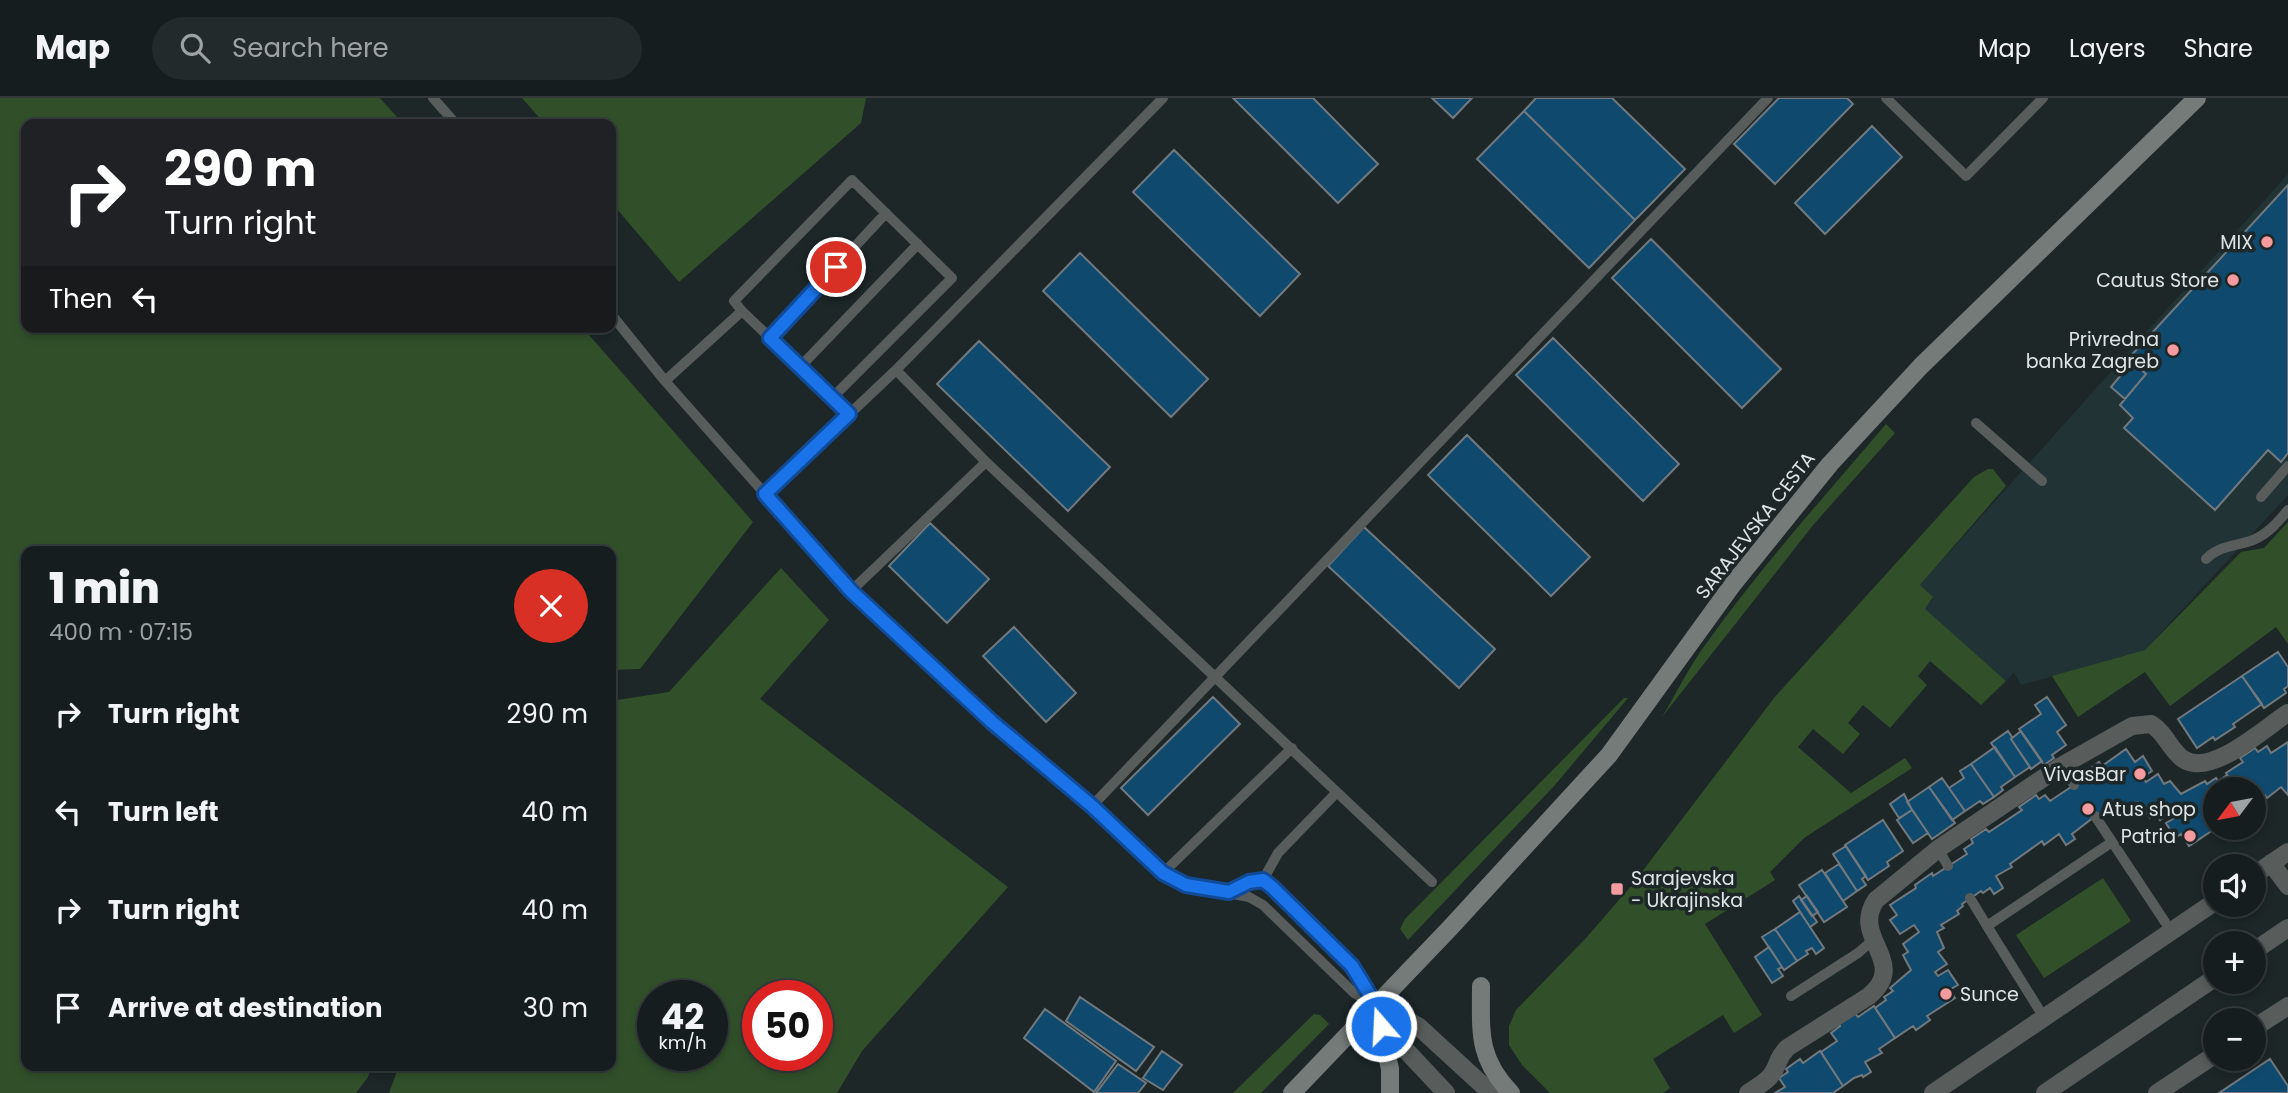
<!DOCTYPE html>
<meta charset="utf-8">
<style>
body{margin:0;font-family:Poppins,sans-serif;background:#232a2b;color:#f1f3f6;height:100vh;display:flex;flex-direction:column;font-size:26px;white-space:nowrap}
*{box-sizing:border-box;margin:0}
p{font-size:23px;color:#9ea2a4}
.icon{flex:none;width:38px;height:38px;fill:none;stroke:currentColor;stroke-width:2;stroke-linecap:round;stroke-linejoin:round}
.map{position:relative;flex:1;overflow:hidden}
.side{position:absolute;left:21px;top:448px;width:595px;height:525px;display:flex;flex-direction:column;background:#161d1e;border-radius:14px;box-shadow:0 4px 10px #0003,0 0 0 2px #353b3c}
.side>*{flex:none}
.top-card{position:absolute;left:21px;top:21px;width:595px;height:214px;border-radius:14px;box-shadow:0 4px 10px #0003,0 0 0 2px #353b3c;background:#202124;color:#fff;overflow:hidden}
.needle{width:46px;rotate:238deg}
.tools{position:absolute;left:2203px;top:679px;display:grid;gap:14px}
.tools a{display:grid;place-items:center;width:63px;height:63px;border-radius:50%;background:#161d1e;box-shadow:0 4px 10px #0003,0 0 0 2px #353b3c;font-size:35px}
.speed{position:absolute;left:637px;top:882px;display:flex;gap:14px;font-size:35px;font-weight:700;text-align:center}
.speed>*{display:grid;place-content:center;width:91px;height:91px;border-radius:50%;background:#161d1e;box-shadow:0 4px 10px #0003,0 0 0 2px #353b3c;line-height:1}
.speed small{font-size:18px;font-weight:400}
.speed .limit{border:10px solid #d22;background:#fff;color:#111}
.pin{position:absolute;display:grid;place-items:center;width:60px;height:60px;color:#fff;margin:-30px;border:4px solid #fff;border-radius:50%;box-shadow:0 2px 7px #0007}
.me{position:absolute;width:77px;margin:-38px;rotate:341deg;stroke-linejoin:round;filter:drop-shadow(0 0 5px #0008)}
.turn{display:flex;align-items:center;gap:24px;height:147px;padding:0 28px;font-size:32px}
.turn .icon{width:91px;height:91px;stroke-width:2.5}
.turn b{display:block;font-size:49px;line-height:60px}
.then{display:flex;align-items:center;height:66px;padding:0 28px;background:#0003;gap:14px;font-size:26px}
.round{display:grid;place-items:center;flex:none;width:74px;height:74px;border-radius:37px;background:#232a2b}
.overview{display:flex;align-items:center;justify-content:space-between;height:119px;padding:0 28px}
h1{font-size:42px;font-weight:800;line-height:52px}
ul{padding:0;list-style:none}
li{display:flex;align-items:center;gap:21px;height:98px;padding:0 28px}
li div{flex:1}
li b{display:block;font-size:26px}
li em{font-style:normal}
header{display:flex;align-items:center;gap:42px;box-sizing:border-box;height:98px;padding:0 35px;background:#161d1e;border-bottom:2px solid #353b3c}
header strong{font-size:33px}
nav{display:flex;gap:38px;margin-inline-start:auto;font-size:24px}
.search{width:490px;height:63px;background:#232a2b;display:flex;align-items:center;gap:18px;box-sizing:border-box;padding:0 24px;border-radius:38px;color:#9ea2a4;font-size:26px}
.map>svg:first-child{display:block}
.built{fill:#223336}
.green{fill:#31502a;fill-rule:evenodd}
.building{fill:#0f496d;stroke:#71797f;stroke-width:2}
.lines{fill:none;stroke-linecap:round;stroke-linejoin:round}
.service{stroke:#585c5a;stroke-width:10}
.minor{stroke:#585c5a;stroke-width:18}
.tertiary{stroke:#585c5a;stroke-width:18}
.secondary{stroke:#747b79;stroke-width:18}
.route-casing{stroke:#114b97;stroke-width:18}
.route{stroke:#1a73e8;stroke-width:12}
.poi-dot{fill:#f49b9f;stroke:#1d2728;stroke-width:2.5}
.labels{text-anchor:middle;stroke-width:7;stroke-linejoin:round;paint-order:stroke}
.poi-label{font-size:19px;fill:#dfe5e6;stroke:#1d2728;text-anchor:end}
.street-label{font-size:19px;fill:#dfe5e6;stroke:#1d2728}
</style>
<header>
<strong>Map</strong>
<div class="search"><svg class="icon" aria-label="search" viewBox="0 0 24 24"><circle cx="10" cy="10" r="6"/><path d="M15 15l6 6"/></svg>Search here</div>
<nav><a>Map</a><a>Layers</a><a>Share</a></nav>
</header>
<div class="map">
<svg width="2288" height="995" viewBox="0 0 2288 995">
<rect width="100%" height="100%" fill="#1d2728"/>
<path class="built" d="M 2288,76 L 2288,397 L 2145,552 L 2021,587 L 2014,574 L 2006,583 L 1924,511 L 1933,501 L 1920,487 Z"/>
<path class="green" d="M 0,0 L 380,0 L 403,26 L 26,26 L 26,229 L 582,229 L 753,424 L 640,571 L 611,572 L 611,453 L 26,453 L 26,968 L 371,968 L 368,979 L 356,995 L 0,995 Z
M 522,0 L 866,0 L 861,25 L 679,184 L 611,104 L 611,26 L 545,26 Z
M 1886,326 L 1895,335 L 1814,426 L 1662,619 C 1676,596 1688,571 1703,550 C 1759,471 1824,399 1886,326 Z
M 1988,371 L 1993,371 L 2006,388 L 1920,487 L 1933,499 L 1925,511 L 2006,583 L 1981,607 L 1930,563 L 1918,578 L 1927,587 L 1890,630 L 1863,607 L 1848,625 L 1860,636 L 1843,656 L 1813,631 L 1798,649 L 1851,695 L 1905,660 L 1912,670 L 1804,740 L 1770,774 L 1775,782 L 1705,826 L 1762,917 L 1734,935 L 1723,917 L 1653,961 L 1670,990 L 1663,995 L 1550,995 L 1522,967 L 1509,947 L 1509,928 L 1516,912 L 1586,840 L 1632,787 L 1774,600 L 1974,379 Z
M 2288,424 L 2288,546 L 2276,529 L 2170,608 L 2145,574 L 2078,619 L 2052,578 L 2145,552 L 2241,454 L 2264,450 Z
M 781,470 L 829,522 L 760,601 L 1008,789 L 862,953 L 837,995 L 389,995 L 399,968 L 611,968 L 611,603 L 669,594 ZM 653,898 L 712,898 L 712,957 L 653,957 ZM 758,898 L 817,898 L 817,957 L 758,957 Z
M 1624,600 L 1628,600 L 1555,687 L 1408,842 L 1400,831 L 1405,821 Z
M 2103,780 L 2131,823 L 2044,880 L 2016,837 Z
M 1314,916 L 1320,917 L 1329,926 L 1261,995 L 1233,995 Z"/>
<path class="building" d="M 1233,0 L 1313,0 L 1378,66 L 1338,105 Z
M 1432,0 L 1472,0 L 1453,20 Z
M 1536,0 L 1612,0 L 1685,71 L 1635,122 L 1524,13 Z
M 1779,0 L 1847,0 L 1853,6 L 1775,86 L 1734,46 Z
M 1524,13 L 1635,122 L 1589,170 L 1477,61 Z
M 1872,28 L 1902,59 L 1825,136 L 1795,105 Z
M 1174,52 L 1300,176 L 1260,218 L 1133,94 Z
M 2288,87 L 2288,355 L 2281,364 L 2268,352 L 2215,412 L 2124,330 L 2133,320 L 2120,307 L 2146,276 L 2128,261 Z
M 1651,141 L 1781,271 L 1742,310 L 1612,180 Z
M 1080,155 L 1208,281 L 1171,319 L 1043,193 Z
M 1553,240 L 1679,366 L 1643,403 L 1516,277 Z
M 979,243 L 1110,369 L 1068,413 L 937,286 Z
M 2132,264 L 2146,276 L 2125,301 L 2111,289 Z
M 1467,337 L 1590,459 L 1551,498 L 1428,377 Z
M 930,425 L 989,481 L 947,525 L 889,468 Z
M 1364,429 L 1495,551 L 1459,590 L 1328,468 Z
M 1014,529 L 1076,595 L 1046,624 L 983,558 Z
M 2278,554 L 2288,569 L 2288,588 L 2284,591 L 2286,595 L 2264,610 L 2242,578 Z
M 2242,578 L 2262,606 L 2233,626 L 2235,629 L 2215,642 L 2213,639 L 2197,650 L 2178,621 Z
M 1213,599 L 1240,626 L 1148,717 L 1121,690 Z
M 2047,599 L 2066,627 L 2057,634 L 2066,647 L 2052,657 L 2054,660 L 2044,667 L 2019,631 L 2041,616 L 2035,607 Z
M 2008,633 L 2012,639 L 2011,641 L 2030,669 L 2015,679 L 1991,645 Z
M 2021,633 L 2042,663 L 2031,671 L 2011,641 Z
M 2288,644 L 2288,697 L 2281,689 L 2267,700 L 2265,697 L 2254,704 L 2254,691 L 2237,691 L 2226,675 L 2243,664 L 2240,660 L 2255,650 L 2258,654 L 2267,648 L 2271,655 Z
M 1995,649 L 2015,679 L 2001,689 L 2003,692 L 1994,699 L 1971,666 Z
M 2126,651 L 2135,664 L 2143,658 L 2152,673 L 2143,679 L 2146,684 L 2158,676 L 2164,686 L 2170,683 L 2181,696 L 2205,683 L 2207,686 L 2216,680 L 2218,683 L 2227,677 L 2237,691 L 2216,691 L 2216,730 L 2189,748 L 2181,736 L 2175,740 L 2166,725 L 2176,719 L 2172,714 L 2160,722 L 2156,716 L 2150,720 L 2138,704 L 2130,709 L 2127,706 L 2112,717 L 2110,713 L 2101,720 L 2098,716 L 2072,736 L 2075,741 L 2066,747 L 2059,736 L 2044,747 L 2042,743 L 2010,766 L 2012,769 L 1996,778 L 2003,790 L 1994,796 L 1990,790 L 1983,795 L 1981,793 L 1962,806 L 1963,808 L 1957,813 L 1959,816 L 1941,827 L 1944,830 L 1937,834 L 1944,850 L 1938,854 L 1947,866 L 1935,874 L 1938,878 L 1948,872 L 1958,887 L 1949,892 L 1955,900 L 1927,918 L 1930,922 L 1916,932 L 1913,928 L 1895,940 L 1875,910 L 1886,902 L 1884,899 L 1893,893 L 1890,890 L 1911,872 L 1903,857 L 1908,854 L 1903,846 L 1919,834 L 1914,827 L 1900,836 L 1890,822 L 1897,817 L 1890,807 L 1916,790 L 1915,787 L 1932,775 L 1933,778 L 1967,756 L 1964,751 L 1973,745 L 1971,741 L 1986,731 L 1989,734 L 2022,712 L 2019,709 L 2036,697 L 2039,701 L 2045,697 L 2050,703 L 2086,679 L 2084,675 L 2099,664 L 2102,668 Z
M 1971,666 L 1994,699 L 1983,706 L 1980,703 L 1965,713 L 1949,690 L 1964,680 L 1960,673 Z
M 1942,680 L 1965,713 L 1952,722 L 1929,689 Z
M 1929,689 L 1955,725 L 1932,741 L 1907,704 Z
M 1904,696 L 1912,712 L 1899,720 L 1890,706 Z
M 1912,712 L 1928,735 L 1913,745 L 1897,722 Z
M 1883,722 L 1903,753 L 1887,764 L 1889,768 L 1868,782 L 1845,747 Z
M 1846,748 L 1866,778 L 1862,781 L 1866,787 L 1857,793 L 1833,756 Z
M 1839,766 L 1857,793 L 1843,803 L 1825,775 Z
M 1822,772 L 1847,809 L 1824,824 L 1799,787 Z
M 1799,798 L 1817,824 L 1810,829 L 1793,803 Z
M 1807,798 L 1818,814 L 1812,818 L 1801,802 Z
M 1800,814 L 1824,850 L 1816,856 L 1812,850 L 1806,853 L 1808,856 L 1797,863 L 1775,831 Z
M 1775,831 L 1797,863 L 1784,872 L 1762,839 Z
M 1769,849 L 1782,869 L 1778,871 L 1783,878 L 1772,885 L 1755,859 Z
M 1080,899 L 1154,949 L 1136,973 L 1066,923 Z
M 1874,908 L 1895,940 L 1879,951 L 1882,955 L 1865,964 L 1871,974 L 1863,979 L 1862,977 L 1854,980 L 1843,988 L 1821,954 L 1837,943 L 1831,935 L 1840,928 L 1838,925 L 1854,914 L 1858,919 Z
M 1045,911 L 1116,963 L 1094,994 L 1024,940 Z
M 1162,953 L 1182,967 L 1163,992 L 1143,980 Z
M 1820,953 L 1843,988 L 1833,995 L 1775,995 L 1785,989 L 1779,980 L 1788,974 L 1786,971 L 1800,961 L 1803,965 Z
M 2270,961 L 2288,988 L 2288,995 L 2219,995 Z
M 1118,966 L 1146,985 L 1138,995 L 1096,995 Z"/>
<g class="lines">
<path class="service" d="M 433,0 L 456,26
M 1886,0 L 1966,78 L 2043,0
M 742,213 L 734,203 L 852,82 L 952,180 L 832,300
M 611,216 L 665,283 L 851,493 L 992,624 L 1092,708 L 1163,775 L 1187,787 L 1249,799 L 1263,807 L 1354,895 L 1376,907
M 770,240 L 886,115
M 800,269 L 918,146
M 896,272 L 986,364 L 1215,579 L 1092,708
M 665,283 L 742,213 L 849,316
M 1976,325 L 2042,383
M 765,396 L 896,272 L 1163,0
M 2261,399 L 2288,368
M 2206,461 C 2220,447 2235,449 2253,442 C 2268,436 2278,424 2288,412
M 851,493 L 986,364
M 2061,668 L 2074,687
M 2095,718 L 2171,833
M 1938,751 L 1948,768
M 1163,775 L 1292,650
M 1263,782 L 1278,755 L 1337,694
M 1432,784 L 1215,579 L 1768,0
M 1229,794 L 1249,784 L 1263,782 L 1272,789 L 1352,868 L 1376,906
M 1970,800 L 1987,828
M 1791,898 L 1858,855 L 1873,842
M 2043,918 L 1987,828 L 2112,744"/>
<path class="minor" d="M 2271,765 L 2288,788
M 2254,777 L 2288,754
M 2254,930 L 2288,908
M 1748,995 C 1756,989 1767,984 1772,976 C 1779,966 1776,962 1787,950 L 1869,898 C 1910,864 1850,840 1876,802 L 1938,751 L 2061,668 L 2132,628 L 2151,626 C 2166,635 2170,652 2183,661 C 2211,680 2264,630 2288,615
M 1933,995 L 2216,803
M 2157,995 L 2216,956"/>
<path class="tertiary" d="M 2254,853 L 2288,830
M 1376,907 L 1418,928 L 1491,995
M 1378,910 L 1401,947 L 1446,995
M 2045,995 L 2216,879"/>
<path class="secondary" d="M 1481,888 C 1481,933 1477,960 1511,995
M 1376,907 L 1390,971 L 1390,995
M 1292,995 L 1450,830 L 1609,657 L 1733,486 L 1830,366 L 1921,268 L 2197,0"/>
</g>
<g class="lines">
<g class="route-casing">
<path id="route" d="M 836,169 L 770,240 L 849,316 L 765,396 L 851,493 L 992,624 L 1092,708 L 1163,775 L 1186,787 L 1229,794 L 1249,784 L 1263,782 L 1272,789 L 1352,868 L 1376,907 L 1381,928"/>
</g>
<use href="#route" class="route"/>
</g>
<g class="poi-dot">
<circle cx="2267" cy="144" r="7"/>
<circle cx="2233" cy="182" r="7"/>
<circle cx="2173" cy="252" r="7"/>
<circle cx="2140" cy="676" r="7"/>
<circle cx="2088" cy="711" r="7"/>
<circle cx="2190" cy="738" r="7"/>
<rect x="1610" y="784" width="14" height="14" rx="3.5"/>
<circle cx="1946" cy="896" r="7"/>
</g>
<g class="labels">
<g class="poi-label">
<text x="2253" y="151">MIX</text>
<text x="2219" y="189">Cautus Store</text>
<text x="2159" y="248">Privredna<tspan x="2159" dy="22">banka Zagreb</tspan></text>
<text x="2126" y="683">VivasBar</text>
<text x="2102" y="718" text-anchor="start">Atus shop</text>
<text x="2176" y="745">Patria</text>
<text x="1631" y="787" text-anchor="start">Sarajevska<tspan x="1631" dy="22">- Ukrajinska</tspan></text>
<text x="1960" y="903" text-anchor="start">Sunce</text>
</g>
<g class="street-label">
<text transform="translate(1755 427) rotate(-52)" y="7">SARAJEVSKA CESTA</text>
</g>
</g>
</svg>
<div class="tools">
<a><svg class="needle" viewBox="-14 -14 28 28"><path d="M0-13l5 13h-10z" fill="#e53935"/><path d="M0 13l5-13h-10z" fill="#9ea2a4"/></svg></a>
<a><svg class="icon" aria-label="sound" viewBox="0 0 24 24"><path d="M4 9h4l5-4v14l-5-4H4zM17 9q2 3 0 6"/></svg></a>
<a>+</a>
<a>−</a>
</div>
<div class="speed"><div>42<small>km/h</small></div><div class="limit">50</div></div>
<div class="pin" style="left:836px;top:169px;background:#d93025"><svg class="icon" aria-label="arrive" viewBox="0 0 24 24"><path d="M6 21V4h12l-3 4 3 4H6"/></svg></div>
<svg class="me" style="left:1381px;top:928px" viewBox="-20 -20 40 40"><circle r="17" fill="#1a73e8" stroke="#fff" stroke-width="3"/><path d="M0-11L8 9 0 5-8 9z" fill="#fff"/></svg>
<div class="top-card">
<div class="turn"><svg class="icon" aria-label="right" viewBox="0 0 24 24"><path d="M7 20v-9h11M14 6l5 5-5 5"/></svg><div><b>290 m</b>Turn right</div></div>
<div class="then">Then<svg class="icon" aria-label="left" viewBox="0 0 24 24"><path d="M17 20v-9H6M10 6l-5 5 5 5"/></svg></div>
</div>
<section class="side">
<div class="overview"><div><h1>1 min</h1><p>400 m · 07:15</p></div><a class="round" style="background:#d93025;color:#fff"><svg class="icon" aria-label="close" viewBox="0 0 24 24"><path d="M6 6l12 12M18 6L6 18"/></svg></a></div>
<ul>
<li><svg class="icon" aria-label="right" viewBox="0 0 24 24"><path d="M7 20v-9h11M14 6l5 5-5 5"/></svg><div><b>Turn right</b></div><em>290 m</em></li>
<li><svg class="icon" aria-label="left" viewBox="0 0 24 24"><path d="M17 20v-9H6M10 6l-5 5 5 5"/></svg><div><b>Turn left</b></div><em>40 m</em></li>
<li><svg class="icon" aria-label="right" viewBox="0 0 24 24"><path d="M7 20v-9h11M14 6l5 5-5 5"/></svg><div><b>Turn right</b></div><em>40 m</em></li>
<li><svg class="icon" aria-label="arrive" viewBox="0 0 24 24"><path d="M6 21V4h12l-3 4 3 4H6"/></svg><div><b>Arrive at destination</b></div><em>30 m</em></li>
</ul>
</section>
</div>
